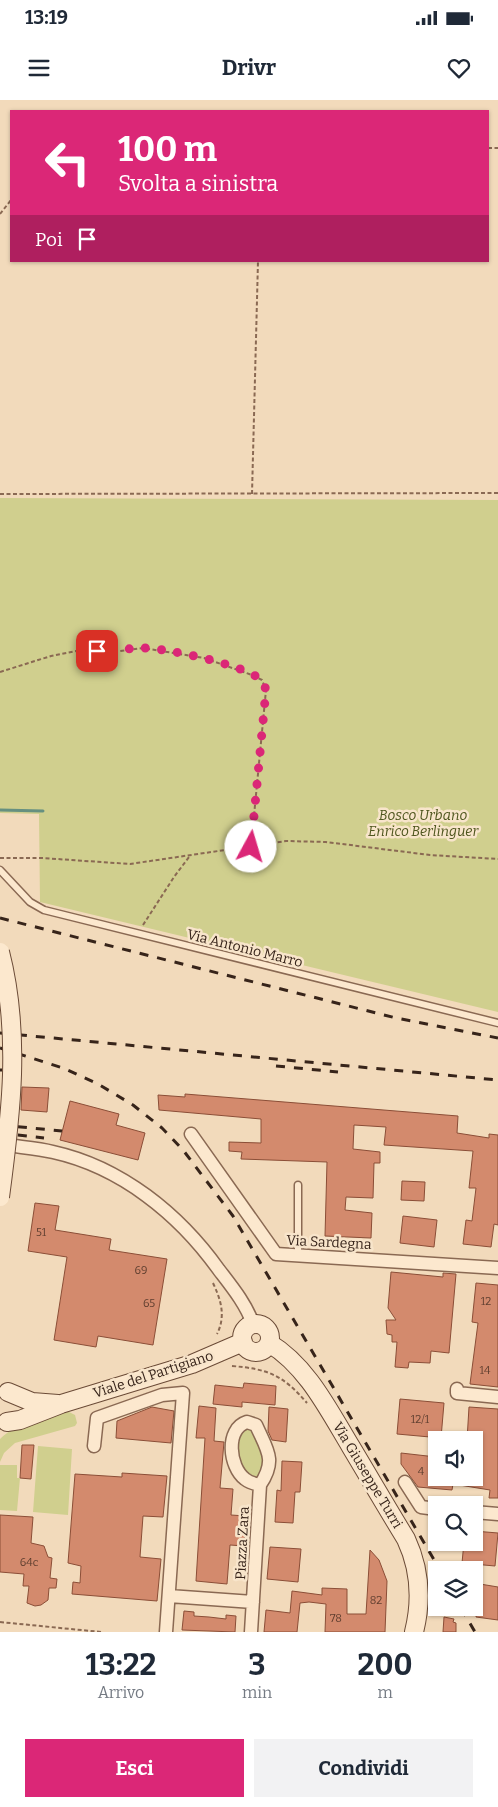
<!DOCTYPE html>
<html lang="it">
<style>
body{margin:0;font-family:Bitter,serif;background:#f2f2f3;color:#1f2937;height:100vh;display:flex;flex-direction:column;font-size:19px;white-space:nowrap}
*{box-sizing:border-box;margin:0}
p{font-size:16px;color:#747a83}
.icon{flex:none;width:28px;height:28px;fill:none;stroke:currentColor;stroke-width:2;stroke-linecap:round;stroke-linejoin:round}
.map{position:relative;height:1532px;overflow:hidden}
.drawer{display:flex;flex-direction:column;background:#fff;flex:1}
.drawer>*{flex:none}
.guide{position:absolute;left:10px;top:10px;width:479px;height:152px;border-radius:0px;box-shadow:0 1px 4px #0004;background:#db2777;color:#fff;overflow:hidden}
.tools{position:absolute;left:428px;top:1331px;display:grid;gap:10px}
.tools a{display:grid;place-items:center;width:55px;height:55px;border-radius:0px;background:#fff;box-shadow:0 1px 4px #0004;font-size:25px}
.pin{position:absolute;display:grid;place-items:center;width:42px;height:42px;color:#fff;margin:-21px;border-radius:10px;box-shadow:0 2px 8px #0006}
.me{position:absolute;width:55px;margin:-28px;rotate:6deg;stroke-linejoin:round;filter:drop-shadow(0 0 4px #0008)}
.turn{display:flex;align-items:center;gap:18px;height:105px;padding:0 25px;font-size:22px}
.turn .icon{width:65px;height:65px;stroke-width:2.5}
.turn b{display:block;font-size:35px;line-height:42px}
.then{display:flex;align-items:center;height:48px;padding:0 25px;background:#0003;gap:10px;font-size:19px}
.eta{display:flex;justify-content:space-evenly;align-items:center;height:85px;text-align:center}
.eta b{font-size:30px;font-weight:700;line-height:35px}
.cta{display:flex;gap:10px;margin-top:auto;padding:10px 25px}
.cta a{flex:1;height:58px;border-radius:0px;background:#db2777;color:#fff;font-size:20px;font-weight:700;line-height:58px;text-align:center}
.cta a+a{background:#f2f2f3;color:#1f2937}
.status{display:flex;justify-content:space-between;align-items:center;height:35px;padding:0 25px;background:#fff;direction:ltr}
.status svg{height:14px;fill:currentColor}
header{display:flex;justify-content:space-between;align-items:center;height:65px;padding:0 25px;background:#fff;font-size:22px;font-weight:700}
.map>svg:first-child{display:block}
.green{fill:#d0cf8e}
.lines{fill:none;stroke-linecap:round;stroke-linejoin:round}
.stream{stroke:#669080;stroke-width:3}
.building{fill:#d38a6d;stroke:#8b4e37}
.lane-casing{stroke:#8a6953;stroke-width:9}
.street-casing{stroke:#8a6953;stroke-width:15}
.secondary-casing{stroke:#6b4b37;stroke-width:20}
.path{stroke:#8a6953;stroke-width:2;stroke-dasharray:4 2.5;stroke-linecap:butt}
.lane{stroke:#fce8ce;stroke-width:6}
.street{stroke:#fce8ce;stroke-width:12}
.secondary{stroke:#fce8ce;stroke-width:18}
.rail{stroke:#37241a;stroke-width:3;stroke-dasharray:9 9;stroke-linecap:butt}
.secondary-bridge-casing{stroke:#6b4b37;stroke-width:20;stroke-linecap:butt}
.secondary-bridge{stroke:#fce8ce;stroke-width:18}
.route{stroke:#db2777;stroke-width:9;stroke-dasharray:0 16.2}
.labels{text-anchor:middle;stroke-width:5;stroke-linejoin:round;paint-order:stroke}
.number-label{font-size:11px;fill:#5e3e2f}
.park-label{font-size:14px;font-style:italic;fill:#4f561e;stroke:#f8e5cb}
.street-label{font-size:14px;fill:#37241a;stroke:#f8e5cb}
</style>
<div class="status"><b>13:19</b><svg viewBox="0 0 49 12"><path d="M0 12V9h3v3zM5 12V6h3v6zM10 12V3h3v9zM15 12V0h3v12zM26 1h20v11H26zM47 4h2v5h-2z"/></svg></div>
<header><svg class="icon" aria-label="menu" viewBox="0 0 24 24"><path d="M4 6h16M4 12h16M4 18h16"/></svg>Drivr<svg class="icon" aria-label="heart" viewBox="0 0 24 24"><path d="M12 20l-8-8c-3-5 5-10 8-4 3-6 11-1 8 4z"/></svg></header>
<div class="map">
<svg width="498" height="1532" viewBox="0 0 498 1532">
<rect width="100%" height="100%" fill="#f2dabb"/>
<path class="green" d="M 0,398 L 498,400 L 498,912 L 40,802 L 39,714 L 0,713 Z
M 67,1311 L 75,1315 L 77,1323 L 75,1326 L 15,1343 L 4,1353 L 0,1362 L 0,1339 C 17,1322 45,1318 67,1311 Z
M 251,1326 L 267,1361 L 257,1377 L 246,1373 C 238,1357 235,1345 241,1328 Z
M 38,1346 L 72,1349 L 68,1415 L 33,1412 Z
M 0,1365 L 17,1365 L 17,1378 L 20,1378 L 17,1411 L 0,1410 Z"/>
<g class="lines">
<path class="stream" d="M 0,710 L 43,711"/>
</g>
<path class="building" d="M 22,987 L 49,988 L 47,1012 L 21,1010 Z
M 185,994 L 458,1016 L 457,1033 L 489,1038 L 489,1034 L 498,1035 L 498,1125 L 494,1124 L 491,1147 L 463,1144 L 466,1120 L 472,1121 L 476,1088 L 469,1088 L 473,1051 L 384,1045 L 386,1027 L 354,1025 L 353,1049 L 380,1052 L 380,1063 L 374,1063 L 373,1098 L 346,1097 L 345,1110 L 372,1113 L 371,1138 L 325,1136 L 327,1062 L 241,1059 L 242,1052 L 229,1051 L 229,1042 L 261,1043 L 261,1019 L 159,1010 L 158,995 L 185,997 Z
M 70,1001 L 119,1014 L 116,1025 L 145,1033 L 138,1060 L 60,1040 Z
M 402,1081 L 425,1082 L 424,1101 L 401,1100 Z
M 35,1103 L 59,1106 L 55,1130 L 111,1139 L 109,1150 L 167,1159 L 153,1245 L 98,1236 L 96,1247 L 54,1240 L 67,1157 L 28,1151 Z
M 403,1116 L 437,1120 L 434,1147 L 400,1143 Z
M 391,1172 L 443,1177 L 443,1173 L 456,1174 L 449,1253 L 431,1251 L 430,1263 L 409,1262 L 408,1268 L 395,1267 L 397,1242 L 392,1242 L 392,1235 L 387,1234 L 386,1220 L 396,1220 L 388,1208 Z
M 476,1183 L 498,1185 L 498,1287 L 470,1284 L 478,1223 L 472,1222 Z
M 244,1283 L 276,1286 L 275,1305 L 242,1302 L 242,1307 L 213,1304 L 215,1285 L 243,1288 Z
M 400,1299 L 444,1303 L 441,1338 L 397,1334 Z
M 199,1306 L 216,1308 L 214,1341 L 224,1342 L 220,1388 L 233,1389 L 231,1415 L 246,1416 L 244,1446 L 230,1445 L 227,1484 L 196,1481 L 205,1338 L 196,1338 Z
M 152,1307 L 174,1311 L 171,1343 L 116,1338 L 117,1321 Z
M 269,1307 L 288,1309 L 286,1342 L 272,1340 L 268,1331 Z
M 469,1307 L 498,1309 L 498,1398 L 489,1398 L 490,1390 L 453,1384 L 452,1390 L 418,1387 L 401,1364 L 401,1353 L 436,1357 L 436,1378 L 474,1378 L 474,1340 L 467,1340 Z
M 22,1345 L 34,1345 L 31,1379 L 20,1378 Z
M 282,1361 L 302,1362 L 300,1392 L 295,1392 L 293,1423 L 275,1422 L 277,1390 L 281,1391 Z
M 122,1373 L 167,1376 L 163,1417 L 143,1416 L 140,1457 L 161,1459 L 157,1501 L 72,1494 L 73,1482 L 80,1483 L 81,1466 L 68,1463 L 75,1374 L 122,1377 Z
M 0,1415 L 33,1417 L 31,1443 L 44,1446 L 48,1457 L 52,1458 L 50,1478 L 57,1479 L 56,1488 L 49,1488 L 48,1500 L 41,1505 L 35,1506 L 27,1503 L 29,1486 L 23,1486 L 24,1474 L 0,1472 Z
M 474,1431 L 498,1433 L 495,1466 L 462,1463 L 464,1442 L 474,1442 Z
M 270,1447 L 301,1449 L 298,1482 L 267,1479 Z
M 370,1450 L 379,1460 L 387,1481 L 385,1532 L 325,1532 L 326,1504 L 309,1502 L 300,1503 L 297,1532 L 264,1532 L 266,1510 L 290,1513 L 292,1491 L 322,1495 L 322,1488 L 347,1489 L 347,1514 L 366,1514 Z
M 480,1484 L 498,1487 L 498,1520 L 476,1517 Z
M 184,1511 L 194,1512 L 194,1516 L 209,1517 L 226,1519 L 226,1515 L 236,1516 L 235,1532 L 182,1530 Z
M 444,1517 L 454,1519 L 453,1522 L 456,1523 L 456,1532 L 443,1532 Z"/>
<g class="lines">
<g class="lane-casing">
<path id="lane" d="M 0,770 L 30,802 L 44,810 L 498,923
M 298,1085 L 298,1155"/>
</g>
<g class="street-casing">
<path id="street" d="M 191,1034 L 276,1154 L 498,1168
M 0,1044 C 17,1047 36,1048 53,1052 C 121,1067 179,1114 219,1170 C 232,1187 246,1204 253,1224
M 457,1289 L 457,1293 L 498,1297
M 94,1346 L 97,1318 L 162,1295 L 183,1293 L 166,1532
M 405,1382 L 421,1407 L 436,1409
M 474,1412 L 498,1414
M 169,1496 L 253,1502
M 251,1532 L 260,1385 C 277,1360 267,1350 256,1325 L 247,1322 C 225,1329 229,1367 245,1379 C 250,1383 255,1384 260,1385"/>
</g>
<g class="secondary-casing">
<path id="secondary" d="M242 1238a14 14 0 1 1 28 0a14 14 0 1 1-28 0Z
M 269,1243 C 307,1266 328,1309 351,1347 C 369,1377 387,1408 406,1439 C 420,1469 422,1500 414,1532
M 8,1292 L 32,1302 L 58,1304
M 7,1322 L 20,1320 L 61,1304 L 192,1264 L 243,1242"/>
</g>
<path class="path" d="M 488,48 L 498,48
M 0,114 L 11,100
M 0,394 L 498,393
M 252,394 L 258,161
M 0,572 L 51,556 L 81,550 L 113,552 L 143,548 L 204,558 L 252,575 L 262,580 L 266,590 L 251,747
M 0,758 L 42,758 L 130,764 L 286,741 L 326,742 L 430,755 L 498,759
M 143,825 L 174,777 L 189,757
M 213,1183 C 221,1200 226,1216 217,1234
M 232,1266 C 268,1269 283,1275 307,1303
M 0,1522 L 101,1532"/>
<use href="#lane" class="lane"/>
<use href="#street" class="street"/>
<use href="#secondary" class="secondary"/>
<path class="rail" d="M 0,818 L 396,918 L 498,938
M 0,933 L 498,980
M 0,948 L 63,968 L 98,984 L 133,1005 L 162,1028 L 183,1050 L 233,1116 L 440,1470
M 276,966 L 338,972
M 0,970 L 2,970
M 0,1025 L 62,1031
M 0,1033 L 44,1038
M 461,1508 L 475,1532"/>
<g class="secondary-bridge-casing">
<path id="secondary-bridge" d="M 0,852 C 21,934 11,1015 0,1097"/>
</g>
<use href="#secondary-bridge" class="secondary-bridge"/>
</g>
<g class="lines">
<path class="route" d="M 97,551 C 113,552 127,548 143,548 C 165,548 246,565 261,580 C 263,582 265,587 266,590 L 251,747"/>
</g>
<g class="labels">
<g class="number-label">
<text x="41" y="1136">51</text>
<text x="141" y="1174">69</text>
<text x="486" y="1205">12</text>
<text x="149" y="1207">65</text>
<text x="485" y="1274">14</text>
<text x="420" y="1323">12/1</text>
<text x="421" y="1375">4</text>
<text x="29" y="1466">64c</text>
<text x="376" y="1504">82</text>
<text x="336" y="1522">78</text>
</g>
<g class="park-label">
<text x="423" y="720">Bosco Urbano<tspan x="423" dy="16">Enrico Berlinguer</tspan></text>
</g>
<g class="street-label">
<text transform="translate(245 848) rotate(14)" y="5">Via Antonio Marro</text>
<text transform="translate(329 1142) rotate(3)" y="5">Via Sardegna</text>
<text transform="translate(153 1274) rotate(-18)" y="5">Viale del Partigiano</text>
<text transform="translate(368 1375) rotate(59)" y="5">Via Giuseppe Turri</text>
<text transform="translate(242 1443) rotate(-87)" y="5">Piazza Zara</text>
</g>
</g>
</svg>
<div class="tools">
<a><svg class="icon" aria-label="sound" viewBox="0 0 24 24"><path d="M4 9h4l5-4v14l-5-4H4zM17 9q2 3 0 6"/></svg></a>
<a><svg class="icon" aria-label="search" viewBox="0 0 24 24"><circle cx="10" cy="10" r="6"/><path d="M15 15l6 6"/></svg></a>
<a><svg class="icon" aria-label="layers" viewBox="0 0 24 24"><path d="M12 4l9 5-9 5-9-5zM3 14l9 5 9-5"/></svg></a>
</div>
<div class="pin" style="left:97px;top:551px;background:#d93025"><svg class="icon" aria-label="arrive" viewBox="0 0 24 24"><path d="M6 21V4h12l-3 4 3 4H6"/></svg></div>
<svg class="me" style="left:251px;top:747px" viewBox="-20 -20 40 40"><circle r="19" fill="#fff"/><path d="M0-13L10 11 0 6-10 11z" fill="#db2777"/></svg>
<div class="guide">
<div class="turn"><svg class="icon" aria-label="left" viewBox="0 0 24 24"><path d="M17 20v-9H6M10 6l-5 5 5 5"/></svg><div><b>100 m</b>Svolta a sinistra</div></div>
<div class="then">Poi<svg class="icon" aria-label="arrive" viewBox="0 0 24 24"><path d="M6 21V4h12l-3 4 3 4H6"/></svg></div>
</div>
</div>
<section class="drawer">
<div class="eta">
<div><b>13:22</b><p>Arrivo</p></div>
<div><b>3</b><p>min</p></div>
<div><b>200</b><p>m</p></div>
</div>
<div class="cta"><a>Esci</a><a>Condividi</a></div>
</section>
